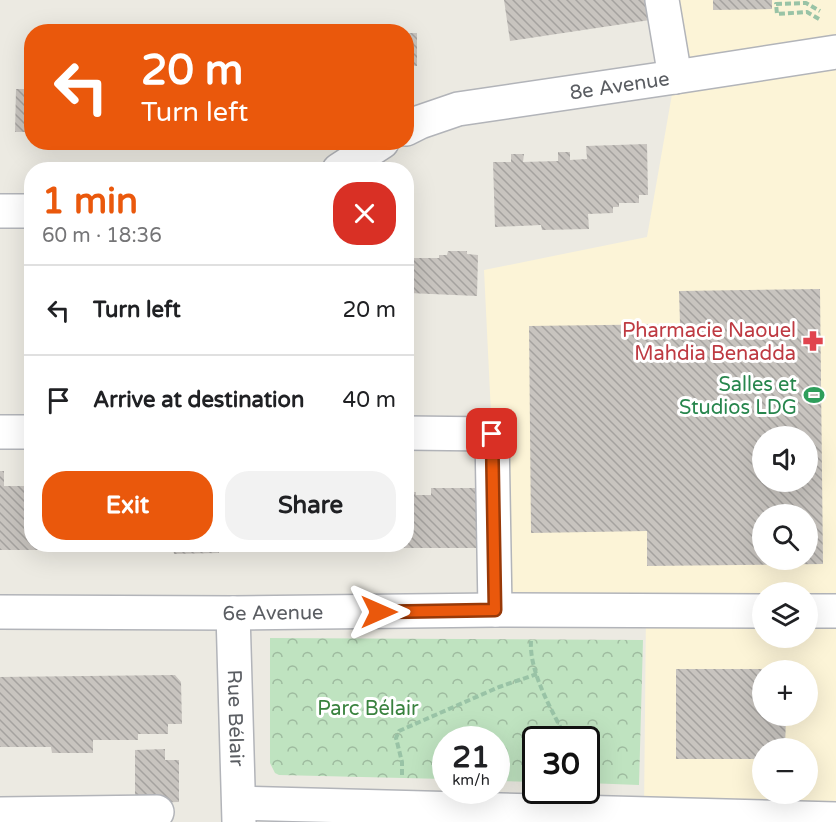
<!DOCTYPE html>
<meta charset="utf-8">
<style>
body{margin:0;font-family:"Varela Round",sans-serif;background:#f2f2f2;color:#202124;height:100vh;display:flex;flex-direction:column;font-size:22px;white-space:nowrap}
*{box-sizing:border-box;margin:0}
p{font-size:20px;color:#757577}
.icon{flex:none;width:33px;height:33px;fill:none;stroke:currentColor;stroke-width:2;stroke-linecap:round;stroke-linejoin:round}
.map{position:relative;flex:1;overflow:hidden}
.panel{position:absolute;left:24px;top:162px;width:390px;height:390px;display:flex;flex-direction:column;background:#fff;border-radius:24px;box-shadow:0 6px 24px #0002}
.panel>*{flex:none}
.banner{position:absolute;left:24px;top:24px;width:390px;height:126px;border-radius:24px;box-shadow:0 6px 24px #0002;background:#ea580c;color:#fff;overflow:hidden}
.controls{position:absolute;left:752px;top:426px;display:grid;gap:12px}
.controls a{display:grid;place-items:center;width:66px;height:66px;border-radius:50%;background:#fff;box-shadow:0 6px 24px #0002;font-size:30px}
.speed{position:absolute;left:432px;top:726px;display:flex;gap:12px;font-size:30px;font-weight:700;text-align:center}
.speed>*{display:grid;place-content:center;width:78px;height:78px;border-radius:50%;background:#fff;box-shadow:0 6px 24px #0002;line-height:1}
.speed small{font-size:15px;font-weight:400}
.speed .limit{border:3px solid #111;border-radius:9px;background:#fff;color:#111}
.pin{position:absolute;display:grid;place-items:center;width:51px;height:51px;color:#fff;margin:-26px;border-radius:12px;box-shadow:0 3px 9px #0006}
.me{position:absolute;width:66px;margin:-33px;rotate:90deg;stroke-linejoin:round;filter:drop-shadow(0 0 4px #0008)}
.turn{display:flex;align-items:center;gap:21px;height:126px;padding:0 18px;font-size:27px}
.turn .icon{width:78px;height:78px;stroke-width:2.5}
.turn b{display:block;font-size:42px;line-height:51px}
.round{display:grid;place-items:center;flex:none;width:63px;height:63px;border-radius:24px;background:#f2f2f2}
.headline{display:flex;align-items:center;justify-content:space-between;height:102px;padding:0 18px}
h1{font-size:36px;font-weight:800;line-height:45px;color:#ea580c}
.primary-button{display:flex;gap:12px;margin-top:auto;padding:12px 18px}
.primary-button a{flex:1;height:69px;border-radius:24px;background:#ea580c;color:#fff;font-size:24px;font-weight:800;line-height:69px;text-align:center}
.primary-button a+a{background:#f2f2f2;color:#202124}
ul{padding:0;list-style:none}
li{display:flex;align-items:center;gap:18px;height:90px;padding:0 18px;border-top:2px solid #e0e0e0}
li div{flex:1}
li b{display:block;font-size:22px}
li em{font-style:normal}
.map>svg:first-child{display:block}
.commercial{fill:#fcf4d7;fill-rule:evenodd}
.park{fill:url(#park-crowns)}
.building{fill:url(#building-back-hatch);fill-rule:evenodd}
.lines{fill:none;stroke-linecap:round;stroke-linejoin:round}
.minor-casing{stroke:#b2b4b9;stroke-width:36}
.path{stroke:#99c3a6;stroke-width:4;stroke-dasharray:6 3;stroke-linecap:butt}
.minor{stroke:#fff;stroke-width:33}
.route-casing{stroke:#983908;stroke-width:15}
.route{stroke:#ea580c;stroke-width:10}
.labels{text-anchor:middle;stroke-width:6;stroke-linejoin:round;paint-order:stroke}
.street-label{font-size:20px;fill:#5a5d62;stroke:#fff}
.health-label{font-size:20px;fill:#be3a42;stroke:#fff;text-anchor:end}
.leisure-label{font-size:20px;fill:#27864d;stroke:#fff;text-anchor:end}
.park-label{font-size:20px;fill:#39823e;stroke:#fff}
</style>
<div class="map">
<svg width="836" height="822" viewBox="0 0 836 822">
<defs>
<pattern id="park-crowns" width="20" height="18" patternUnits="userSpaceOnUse" patternTransform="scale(1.5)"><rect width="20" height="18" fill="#bfe3c0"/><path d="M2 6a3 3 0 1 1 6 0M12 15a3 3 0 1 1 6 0" fill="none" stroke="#9ebb9f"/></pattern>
<pattern id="building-back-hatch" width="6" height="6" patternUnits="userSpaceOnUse" patternTransform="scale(1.5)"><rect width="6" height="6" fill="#c8c4bf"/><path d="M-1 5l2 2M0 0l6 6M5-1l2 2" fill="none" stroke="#a5a29f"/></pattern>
</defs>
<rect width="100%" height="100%" fill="#eceae2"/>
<path class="commercial" d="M 662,0 L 836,0 L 836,822 L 644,813 L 646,611 L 495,610 L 492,434 L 484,270 L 647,237 L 675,77 ZM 762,436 L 807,436 L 807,482 L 762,482 ZM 762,514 L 807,514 L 807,560 L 762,560 ZM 762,592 L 807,592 L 807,638 L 762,638 ZM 762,670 L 807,670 L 807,716 L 762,716 ZM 762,748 L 807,748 L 807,794 L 762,794 Z"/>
<path class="park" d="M 270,638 L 643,640 L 639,785 L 587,783 L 586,740 L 536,740 L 535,782 L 497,781 L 496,740 L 446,740 L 445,779 L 279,775 L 275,773 L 270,763 Z"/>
<path class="building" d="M 504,0 L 647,0 L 650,20 L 510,41 Z
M 713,0 L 772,0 L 772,9 L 713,10 Z
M 406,33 L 417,33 L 417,66 L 406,65 Z
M 16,89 L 32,89 L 32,135 L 28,134 L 28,132 L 15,132 Z
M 647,144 L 648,195 L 639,195 L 639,203 L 619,203 L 619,207 L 613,207 L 613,213 L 588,214 L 589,229 L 542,230 L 541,225 L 495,227 L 493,162 L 511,162 L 511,154 L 524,154 L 523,162 L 558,161 L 558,152 L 570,152 L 570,160 L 587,159 L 586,146 Z
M 448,251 L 467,251 L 467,254 L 478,255 L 477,296 L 409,293 L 409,315 L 406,315 L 406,256 L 409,256 L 409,258 L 439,258 L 439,255 L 447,255 Z
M 820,289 L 823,564 L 647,566 L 647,531 L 531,533 L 529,326 L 680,324 L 679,291 ZM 762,436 L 807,436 L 807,482 L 762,482 ZM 762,514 L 807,514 L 807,560 L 762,560 Z
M 0,471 L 4,471 L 4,486 L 32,486 L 32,544 L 89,544 L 89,550 L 0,550 Z
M 431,488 L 481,488 L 481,548 L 398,548 L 398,544 L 406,544 L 406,492 L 416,492 L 416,495 L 431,495 Z
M 104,544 L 219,544 L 219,553 L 174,554 L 173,548 L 104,549 Z
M 231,544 L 389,544 L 389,549 L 231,551 Z
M 676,669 L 762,669 L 762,716 L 786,716 L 785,748 L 762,748 L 762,759 L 676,759 Z
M 175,675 L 181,682 L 182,724 L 168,724 L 168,734 L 138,734 L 138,740 L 93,740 L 93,753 L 52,753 L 51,747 L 0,747 L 0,677 Z
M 165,749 L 165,760 L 179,760 L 179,802 L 135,803 L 135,750 Z"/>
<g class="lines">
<g class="minor-casing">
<g id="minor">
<path d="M 662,0 L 675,77"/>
<path id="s1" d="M 406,129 L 420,122 L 458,109 L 675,77 L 836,52"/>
<path d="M 339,170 L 382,142"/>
<path d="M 0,211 L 32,211"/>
<path d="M 0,432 L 32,432"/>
<path d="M 406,433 L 492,434 L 495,610"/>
<path d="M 807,611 L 836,611"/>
<path id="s2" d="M 0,612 L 233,613 L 495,610 L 762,611"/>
<path id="s3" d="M 233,613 L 239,822"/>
<path d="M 239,803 L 836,819"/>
<path d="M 0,814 L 157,812"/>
</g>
</g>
<path class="path" d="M 819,19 L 807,12 L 777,14 L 776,4 L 806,3 L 820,11
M 531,641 C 529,673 553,712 567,740
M 402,775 L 402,762 L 396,738 L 399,731 L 499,687 L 537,674"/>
<use href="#minor" class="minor"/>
</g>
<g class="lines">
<g class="route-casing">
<path id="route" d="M 379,612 L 495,610 L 492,434"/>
</g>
<use href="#route" class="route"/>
</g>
<defs>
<g id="pharmacy-bare" transform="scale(1.62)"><path d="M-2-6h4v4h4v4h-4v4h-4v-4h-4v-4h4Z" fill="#e0444e" stroke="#fff" stroke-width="2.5" paint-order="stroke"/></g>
<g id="stadium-bare" transform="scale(1.62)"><path d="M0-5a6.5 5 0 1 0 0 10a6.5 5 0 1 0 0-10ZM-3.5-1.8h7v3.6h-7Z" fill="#2e9e5b" stroke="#fff" stroke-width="2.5" paint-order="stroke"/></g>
</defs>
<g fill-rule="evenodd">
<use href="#pharmacy-bare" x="813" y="341"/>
<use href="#stadium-bare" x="814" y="395"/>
</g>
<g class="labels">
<g class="street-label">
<text dy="7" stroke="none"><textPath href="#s1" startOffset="219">8e Avenue</textPath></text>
<text dy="7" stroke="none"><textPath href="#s2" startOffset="273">6e Avenue</textPath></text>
<text dy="7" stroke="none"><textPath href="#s3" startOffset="105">Rue Bélair</textPath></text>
</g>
<g class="health-label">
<text x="796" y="337">Pharmacie Naouel<tspan x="796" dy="23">Mahdia Benadda</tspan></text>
</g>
<g class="leisure-label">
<text x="797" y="391">Salles et<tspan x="797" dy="23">Studios LDG</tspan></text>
</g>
<g class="park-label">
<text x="368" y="715">Parc Bélair</text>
</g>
</g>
</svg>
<div class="controls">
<a><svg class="icon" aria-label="sound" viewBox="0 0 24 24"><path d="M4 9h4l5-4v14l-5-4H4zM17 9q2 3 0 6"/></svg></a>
<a><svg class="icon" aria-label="search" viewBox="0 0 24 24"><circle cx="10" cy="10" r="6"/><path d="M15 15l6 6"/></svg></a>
<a><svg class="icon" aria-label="layers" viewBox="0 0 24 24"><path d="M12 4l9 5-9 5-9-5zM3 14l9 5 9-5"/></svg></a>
<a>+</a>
<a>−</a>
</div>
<div class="speed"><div>21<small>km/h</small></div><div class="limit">30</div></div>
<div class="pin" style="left:492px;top:434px;background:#d93025"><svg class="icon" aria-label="arrive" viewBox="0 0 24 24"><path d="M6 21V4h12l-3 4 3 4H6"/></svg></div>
<svg class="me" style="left:379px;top:612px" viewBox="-20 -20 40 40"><path d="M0-17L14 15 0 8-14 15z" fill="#ea580c" stroke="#fff" stroke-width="4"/></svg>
<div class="banner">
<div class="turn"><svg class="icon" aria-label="left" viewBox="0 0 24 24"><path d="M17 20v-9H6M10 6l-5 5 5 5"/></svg><div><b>20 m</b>Turn left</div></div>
</div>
<section class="panel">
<div class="headline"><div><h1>1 min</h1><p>60 m · 18:36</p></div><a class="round" style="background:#d93025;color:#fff"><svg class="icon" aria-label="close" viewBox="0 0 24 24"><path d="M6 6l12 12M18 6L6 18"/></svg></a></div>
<ul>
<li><svg class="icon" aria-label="left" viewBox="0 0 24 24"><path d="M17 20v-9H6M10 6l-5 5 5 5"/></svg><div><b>Turn left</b></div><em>20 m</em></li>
<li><svg class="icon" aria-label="arrive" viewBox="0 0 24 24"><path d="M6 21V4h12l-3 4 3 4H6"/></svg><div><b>Arrive at destination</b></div><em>40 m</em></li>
</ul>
<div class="primary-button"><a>Exit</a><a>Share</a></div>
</section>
</div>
